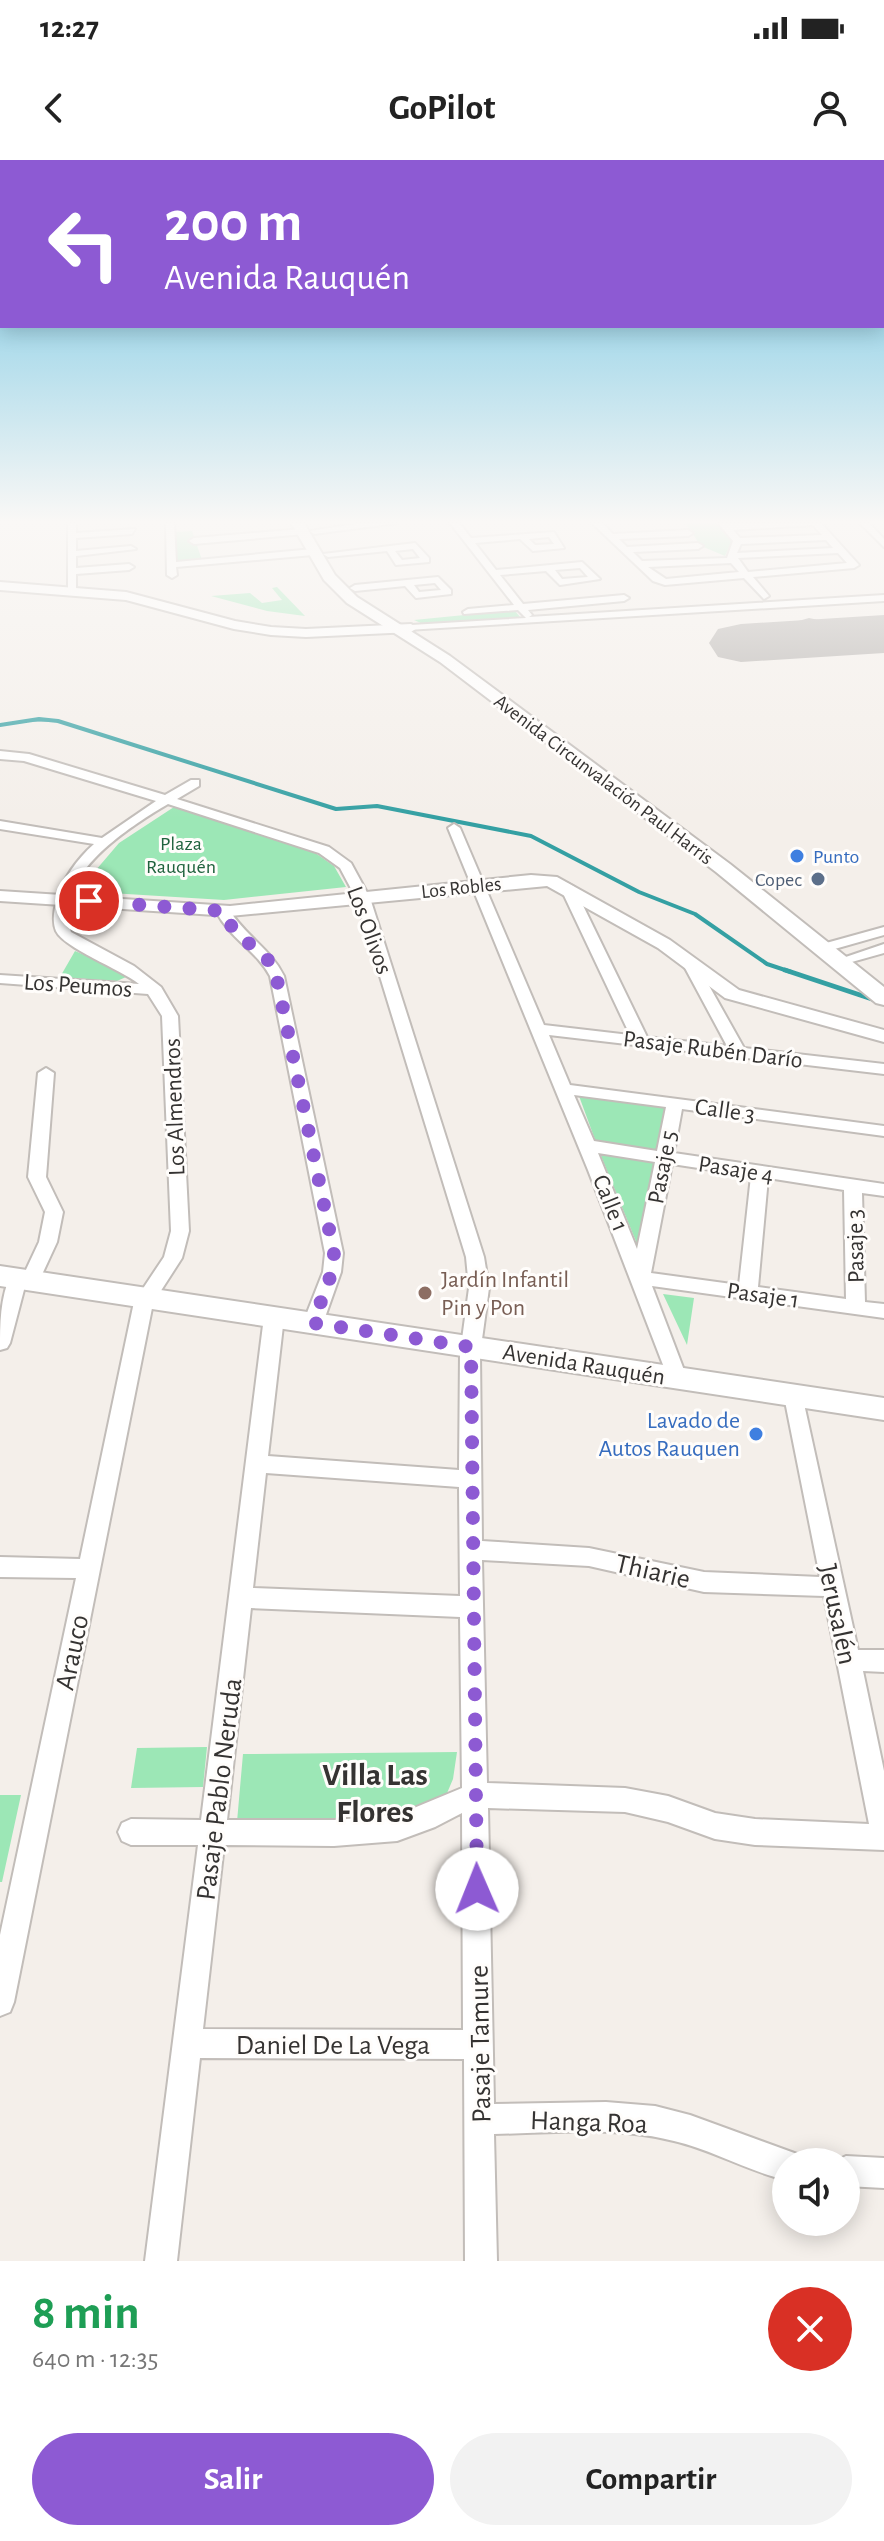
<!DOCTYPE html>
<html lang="es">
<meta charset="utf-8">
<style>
body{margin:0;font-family:"Alegreya Sans",sans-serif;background:#f2f2f2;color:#222;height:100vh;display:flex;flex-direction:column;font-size:30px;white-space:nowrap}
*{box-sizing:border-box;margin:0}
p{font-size:26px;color:#767676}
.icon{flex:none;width:44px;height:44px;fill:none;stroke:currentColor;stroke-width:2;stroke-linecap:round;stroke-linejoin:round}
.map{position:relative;height:2101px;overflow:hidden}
.side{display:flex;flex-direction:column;background:#fff;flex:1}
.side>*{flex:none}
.banner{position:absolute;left:0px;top:0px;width:884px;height:168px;box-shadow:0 4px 20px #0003;background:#8d5ad3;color:#fff;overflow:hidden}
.tools{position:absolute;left:772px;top:1988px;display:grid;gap:16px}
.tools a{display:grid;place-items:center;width:88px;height:88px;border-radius:50%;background:#fff;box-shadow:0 4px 20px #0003;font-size:40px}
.pin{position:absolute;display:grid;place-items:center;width:68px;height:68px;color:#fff;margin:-34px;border:4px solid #fff;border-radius:50%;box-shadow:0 2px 8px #0007}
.me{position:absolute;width:88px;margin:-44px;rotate:359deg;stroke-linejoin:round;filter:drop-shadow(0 0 6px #0008)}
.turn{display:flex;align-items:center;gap:28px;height:168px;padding:0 32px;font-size:36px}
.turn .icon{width:104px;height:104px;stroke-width:2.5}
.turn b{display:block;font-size:56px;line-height:68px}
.round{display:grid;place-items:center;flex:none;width:84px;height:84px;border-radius:42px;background:#f2f2f2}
.head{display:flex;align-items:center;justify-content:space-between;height:136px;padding:0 32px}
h1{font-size:48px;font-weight:600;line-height:60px;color:#1e9e55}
.cta{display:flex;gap:16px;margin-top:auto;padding:16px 32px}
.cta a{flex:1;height:92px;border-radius:48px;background:#8d5ad3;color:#fff;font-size:32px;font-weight:600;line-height:92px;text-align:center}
.cta a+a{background:#f2f2f2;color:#222}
.status{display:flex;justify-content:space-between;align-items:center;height:56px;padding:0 40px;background:#fff;direction:ltr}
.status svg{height:22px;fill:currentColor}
header{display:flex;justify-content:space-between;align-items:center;height:104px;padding:0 32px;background:#fff;font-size:36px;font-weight:600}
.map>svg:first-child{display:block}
.green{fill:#9ce7b6}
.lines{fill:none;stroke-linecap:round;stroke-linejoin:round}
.stream-far2{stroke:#34a0a3;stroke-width:3}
.stream-far1{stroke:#34a0a3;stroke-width:4}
.stream{stroke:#34a0a3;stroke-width:5}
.taxiway{fill:#b0aca9;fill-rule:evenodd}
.runway{fill:#b0aca9;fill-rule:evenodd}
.minor-casing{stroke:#c2bdb9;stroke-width:4}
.tertiary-casing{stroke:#c2bdb9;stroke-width:4}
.secondary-casing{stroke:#c2bdb9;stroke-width:4}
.minor{fill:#fff;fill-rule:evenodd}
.tertiary{fill:#fff;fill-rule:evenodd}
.secondary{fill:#fff;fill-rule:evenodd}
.route{stroke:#8d5ad3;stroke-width:14;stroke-dasharray:0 25.2}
.shop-dot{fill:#3f7fe0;stroke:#fffdfb;stroke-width:3}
.service-dot{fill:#5c6f8a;stroke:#fffdfb;stroke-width:3}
.education-dot{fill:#8d6e63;stroke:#fffdfb;stroke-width:3}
.labels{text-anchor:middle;stroke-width:6;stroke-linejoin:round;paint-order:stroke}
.far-street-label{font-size:20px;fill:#353332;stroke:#fffdfb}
.far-park-label{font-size:20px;fill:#20633e;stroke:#fffdfb}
.far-shop-label{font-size:20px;fill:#366cbe;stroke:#fffdfb;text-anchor:start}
.far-service-label{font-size:20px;fill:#4e5e75;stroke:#fffdfb;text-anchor:end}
.street-label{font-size:24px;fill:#353332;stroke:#fffdfb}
.education-label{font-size:24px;fill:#785e54;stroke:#fffdfb;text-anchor:start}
.shop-label{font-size:24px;fill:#366cbe;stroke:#fffdfb;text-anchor:end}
.near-street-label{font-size:28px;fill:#353332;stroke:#fffdfb}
.near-neighbourhood-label{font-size:32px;font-weight:bold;fill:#353332;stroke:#fffdfb}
</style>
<div class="status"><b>12:27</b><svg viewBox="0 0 49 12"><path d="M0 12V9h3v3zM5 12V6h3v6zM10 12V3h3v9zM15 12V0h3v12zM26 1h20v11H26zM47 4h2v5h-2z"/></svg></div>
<header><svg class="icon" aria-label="back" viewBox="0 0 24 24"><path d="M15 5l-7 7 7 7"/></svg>GoPilot<svg class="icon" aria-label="person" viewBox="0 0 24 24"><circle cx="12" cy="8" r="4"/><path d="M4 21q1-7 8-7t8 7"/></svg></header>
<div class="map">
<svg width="884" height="2101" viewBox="0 0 884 2101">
<rect width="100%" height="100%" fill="#f4efea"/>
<path class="green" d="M 685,363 L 717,363 L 732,381 L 725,396 L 701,386 Z
M 192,371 L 202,400 L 175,402 L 174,372 Z
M 277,427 L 305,456 L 267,451 L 211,436 L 250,433 L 262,443 L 282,440 L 272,428 Z
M 514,450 L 521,458 L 423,464 L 414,460 Z
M 174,647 L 311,690 L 334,706 L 346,727 L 224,740 L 78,731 L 119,683 Z
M 75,791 L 125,812 L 126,817 L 117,821 L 60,817 Z
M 579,936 L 666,947 L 656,994 L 597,985 Z
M 599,991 L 656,1000 L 642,1096 Z
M 663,1134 L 694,1138 L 687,1185 Z
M 207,1587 L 203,1627 L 131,1628 L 137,1588 Z
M 457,1592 L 453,1619 L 442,1645 L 408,1662 L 236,1673 L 243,1594 Z
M 0,1635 L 21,1635 L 2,1722 L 0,1722 Z"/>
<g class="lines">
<path class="stream-far2" d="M 34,560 L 47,560"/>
<path class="stream-far1" d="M 0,565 L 39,559 L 58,561 L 336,649 L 377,646 L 531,676 L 639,732 L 695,754 L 767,804 L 791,812"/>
<path class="stream" d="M 785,810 L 872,839"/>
<path class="taxiway" d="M 809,458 L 866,470 L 870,475 L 866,480 L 857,483 L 809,474 L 811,479 L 807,484 C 793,488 786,483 777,471 L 781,466 Z"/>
<path class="runway" d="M 884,455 L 884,493 L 741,502 L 718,497 L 709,483 L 718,469 L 741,464 Z"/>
<g class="minor-casing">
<path id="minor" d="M 68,363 L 76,363 L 76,373 L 135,369 L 132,374 L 76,378 L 76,391 L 131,386 L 136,389 L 76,396 L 76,408 L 129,404 L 134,407 L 129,410 L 76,414 L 76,430 L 68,432 Z
M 166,363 L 174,363 L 176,402 L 313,389 L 318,392 L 313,395 L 176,407 L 177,415 L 172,418 L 167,415 Z
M 362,363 L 398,363 L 314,374 L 310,371 Z
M 450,363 L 459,363 L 471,378 L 554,372 L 564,388 L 533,391 L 520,379 L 475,383 L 496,410 L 582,402 L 600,419 L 560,425 L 546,411 L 500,415 L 523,444 L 624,435 L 629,438 L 624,441 L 528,450 L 532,455 L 529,457 L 884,435 L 884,441 L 407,470 L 406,468 L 411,465 L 526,458 L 518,450 L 464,454 L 463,452 L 468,449 L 514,445 ZM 549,377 L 554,384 L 535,385 L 529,379 ZM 580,408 L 588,417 L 562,419 L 555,410 Z
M 592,363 L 602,363 L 613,374 L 688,370 L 693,373 L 688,376 L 619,379 L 627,387 L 698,383 L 703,386 L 698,389 L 633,392 L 642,401 L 727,398 L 733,381 L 718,363 L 821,363 L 859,405 L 854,408 L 753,417 L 769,436 L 764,439 L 744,418 L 665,425 L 653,421 ZM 813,365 L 822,375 L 740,378 L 733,370 ZM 826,380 L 833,388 L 737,393 L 741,384 ZM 838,393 L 847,403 L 748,412 L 738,398 ZM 731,403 L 739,412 L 666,419 L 648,407 Z
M 860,363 L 869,363 L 884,379 L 884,387 Z
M 302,369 L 305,374 L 194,384 L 189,381 L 194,378 Z
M 415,383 L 429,398 L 429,402 L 396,405 L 387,391 L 328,397 L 323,394 ZM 413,389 L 420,398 L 402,400 L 395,391 Z
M 438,417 L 451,430 L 451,434 L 416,438 L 405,426 L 355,431 L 350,428 L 355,425 ZM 435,423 L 441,430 L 419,432 L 414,425 Z
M 0,591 L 29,594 L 165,635 L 191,620 L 199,620 L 199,626 L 177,639 L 329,687 L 351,703 L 370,738 L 484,1097 L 489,1128 L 480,1194 L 482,1381 L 589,1388 L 704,1412 L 820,1417 L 784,1236 L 787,1230 L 794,1228 L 801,1230 L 858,1490 L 884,1490 L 884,1512 L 863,1511 L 884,1611 L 884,1690 L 755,1685 L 715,1679 L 668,1662 L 625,1652 L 488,1648 L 494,1944 L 606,1942 L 655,1946 L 690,1955 L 797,1994 L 800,2002 L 786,2002 L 786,2020 C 747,2011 713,1990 674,1981 C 616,1966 554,1973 494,1974 L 497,2101 L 465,2101 L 464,1899 L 200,1898 L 177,2101 L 145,2101 L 198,1685 L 131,1685 L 122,1681 L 118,1672 L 122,1663 L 131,1659 L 201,1660 L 264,1157 L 267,1152 L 281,1152 L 284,1157 L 268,1296 L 459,1310 L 460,1194 L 469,1128 L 466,1097 L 356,738 L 340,708 L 319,693 L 168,644 C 129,667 50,717 71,772 L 134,806 L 161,827 L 178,856 L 189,1071 L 182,1098 L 153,1143 L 14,1842 L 10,1852 L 0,1856 L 0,1775 L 76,1418 L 0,1417 L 0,1397 L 80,1399 L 134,1142 L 164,1097 L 171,1071 L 162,856 L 148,834 L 0,823 L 0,815 L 139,824 C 120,809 64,788 56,771 C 52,761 54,750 57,740 C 63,719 77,699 94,684 L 0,669 L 0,661 L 102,678 L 156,641 L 24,601 L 0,599 ZM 266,1313 L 459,1327 L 460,1436 L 253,1428 ZM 482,1400 L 589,1406 L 704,1432 L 824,1436 L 869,1664 L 755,1659 L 715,1653 L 668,1636 L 625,1628 L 487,1623 ZM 251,1448 L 460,1457 L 462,1628 L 397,1655 L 334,1660 L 227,1660 ZM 462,1653 L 463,1870 L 203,1869 L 224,1685 L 334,1686 L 397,1681 L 435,1667 Z
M 454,664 L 460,668 L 544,865 L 630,875 L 560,727 L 567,723 L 574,727 L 647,877 L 727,886 L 684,806 L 691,802 L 698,806 L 744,888 L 884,904 L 884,914 L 549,875 L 570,925 L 884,966 L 884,976 L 682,949 L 674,993 L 884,1024 L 884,1036 L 862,1033 L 865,1142 L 884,1144 L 884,1158 L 652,1126 L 687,1218 L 684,1223 L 670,1223 L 588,1010 L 448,668 ZM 574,935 L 666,947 L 657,991 L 594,981 ZM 598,993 L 655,1002 L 637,1089 ZM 672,1004 L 751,1016 L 739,1125 L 651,1113 ZM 768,1018 L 844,1030 L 846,1139 L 758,1127 Z
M 223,747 L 228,748 C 245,776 271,789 284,816 L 343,1093 L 341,1112 L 323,1163 L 320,1168 L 306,1168 L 303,1163 L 323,1112 L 325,1093 L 270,816 C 257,791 230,779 216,751 Z
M 884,767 L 884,775 L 824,792 L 817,788 L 819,785 Z
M 884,784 L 884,793 L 841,805 L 834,801 Z
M 46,908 L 54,913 L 46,1017 L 63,1052 L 57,1082 L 39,1121 L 37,1126 L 25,1126 L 10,1183 L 7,1188 L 0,1190 C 0,1164 0,1138 11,1114 L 24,1114 L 39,1082 L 45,1052 L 28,1017 L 38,913 Z
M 846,1996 L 884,1998 L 884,2028 L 846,2026 L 846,2002 L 834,2002 Z"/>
</g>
<g class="tertiary-casing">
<path id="tertiary" d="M 0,422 L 126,432 L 235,461 L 271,467 L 306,469 L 411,464 L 417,468 L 411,472 L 306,477 L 271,475 L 234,469 L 126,440 L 0,430 Z
M 531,715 L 557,717 L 670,780 L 739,830 L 884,870 L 884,882 L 725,838 L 658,788 L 547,726 L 230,756 L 0,741 L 0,731 L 230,746 Z"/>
</g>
<g class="secondary-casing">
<path id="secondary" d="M 291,363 L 304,363 L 335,415 L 357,437 L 450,496 L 730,704 L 884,827 L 884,845 L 876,843 L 716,712 L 440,502 L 347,443 L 324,420 Z
M 0,1106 L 884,1238 L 884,1260 L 0,1126 Z"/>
</g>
<use href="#minor" class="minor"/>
<use href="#tertiary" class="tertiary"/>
<use href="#secondary" class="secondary"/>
</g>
<linearGradient id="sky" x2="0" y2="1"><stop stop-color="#60bfe0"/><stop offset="0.55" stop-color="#faf8f6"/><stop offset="1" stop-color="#faf8f6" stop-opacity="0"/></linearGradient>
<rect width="884" height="658" fill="url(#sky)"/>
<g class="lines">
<path class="route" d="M 89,741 L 223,751 C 237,784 260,784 275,810 L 334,1093 L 332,1112 L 313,1163 L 471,1187 L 477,1729"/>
</g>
<g class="shop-dot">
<circle cx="797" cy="696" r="8"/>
<circle cx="756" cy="1274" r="8"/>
</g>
<circle class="service-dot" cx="818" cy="719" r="8"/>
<circle class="education-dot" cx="425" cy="1133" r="8"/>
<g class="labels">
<g class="far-street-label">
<text transform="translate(604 619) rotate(37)" y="7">Avenida Circunvalación Paul Harris</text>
<text transform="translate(461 727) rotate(-6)" y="7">Los Robles</text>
</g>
<g class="far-park-label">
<text x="181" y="690">Plaza<tspan x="181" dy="23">Rauquén</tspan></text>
</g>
<g class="far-shop-label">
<text x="813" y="703">Punto</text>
</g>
<g class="far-service-label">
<text x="802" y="726">Copec</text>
</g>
<g class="street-label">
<text transform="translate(370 770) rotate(70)" y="8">Los Olivos</text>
<text transform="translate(78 825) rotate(4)" y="8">Los Peumos</text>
<text transform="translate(713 889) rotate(7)" y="8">Pasaje Rubén Darío</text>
<text transform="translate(174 947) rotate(-92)" y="8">Los Almendros</text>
<text transform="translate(725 950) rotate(8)" y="8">Calle 3</text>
<text transform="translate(662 1007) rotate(-79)" y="8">Pasaje 5</text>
<text transform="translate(736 1009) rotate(9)" y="8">Pasaje 4</text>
<text transform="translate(611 1043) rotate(68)" y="8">Calle 1</text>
<text transform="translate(855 1086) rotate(-91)" y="8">Pasaje 3</text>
<text transform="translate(763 1135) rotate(8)" y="8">Pasaje 1</text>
<text transform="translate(584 1204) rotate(9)" y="8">Avenida Rauquén</text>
</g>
<g class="education-label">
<text x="441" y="1127">Jardín Infantil<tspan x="441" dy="28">Pin y Pon</tspan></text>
</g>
<g class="shop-label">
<text x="740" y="1268">Lavado de<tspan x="740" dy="28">Autos Rauquen</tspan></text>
</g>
<g class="near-street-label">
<text transform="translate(653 1410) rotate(13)" y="10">Thiarie</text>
<text transform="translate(839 1454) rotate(78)" y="10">Jerusalén</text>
<text transform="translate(71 1492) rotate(-78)" y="10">Arauco</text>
<text transform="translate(218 1629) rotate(-83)" y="10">Pasaje Pablo Neruda</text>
<text x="333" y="1894">Daniel De La Vega</text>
<text transform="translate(479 1884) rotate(-91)" y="10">Pasaje Tamure</text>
<text transform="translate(589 1961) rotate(2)" y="10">Hanga Roa</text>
</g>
<g class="near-neighbourhood-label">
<text x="375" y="1625">Villa Las<tspan x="375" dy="37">Flores</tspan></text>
</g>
</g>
</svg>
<div class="tools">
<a><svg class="icon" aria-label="sound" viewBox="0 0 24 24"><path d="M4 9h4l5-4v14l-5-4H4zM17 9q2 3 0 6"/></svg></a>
</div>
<div class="pin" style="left:89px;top:741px;background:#d93025"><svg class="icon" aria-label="arrive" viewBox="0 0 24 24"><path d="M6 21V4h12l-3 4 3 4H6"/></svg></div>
<svg class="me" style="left:477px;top:1729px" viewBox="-20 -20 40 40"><circle r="19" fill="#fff"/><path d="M0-13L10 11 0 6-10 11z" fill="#8d5ad3"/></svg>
<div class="banner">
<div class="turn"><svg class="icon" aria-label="left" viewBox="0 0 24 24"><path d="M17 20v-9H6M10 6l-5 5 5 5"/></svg><div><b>200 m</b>Avenida Rauquén</div></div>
</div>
</div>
<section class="side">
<div class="head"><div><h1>8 min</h1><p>640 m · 12:35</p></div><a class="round" style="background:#d93025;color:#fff"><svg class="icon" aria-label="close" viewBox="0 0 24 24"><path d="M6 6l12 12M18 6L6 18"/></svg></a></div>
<div class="cta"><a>Salir</a><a>Compartir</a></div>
</section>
